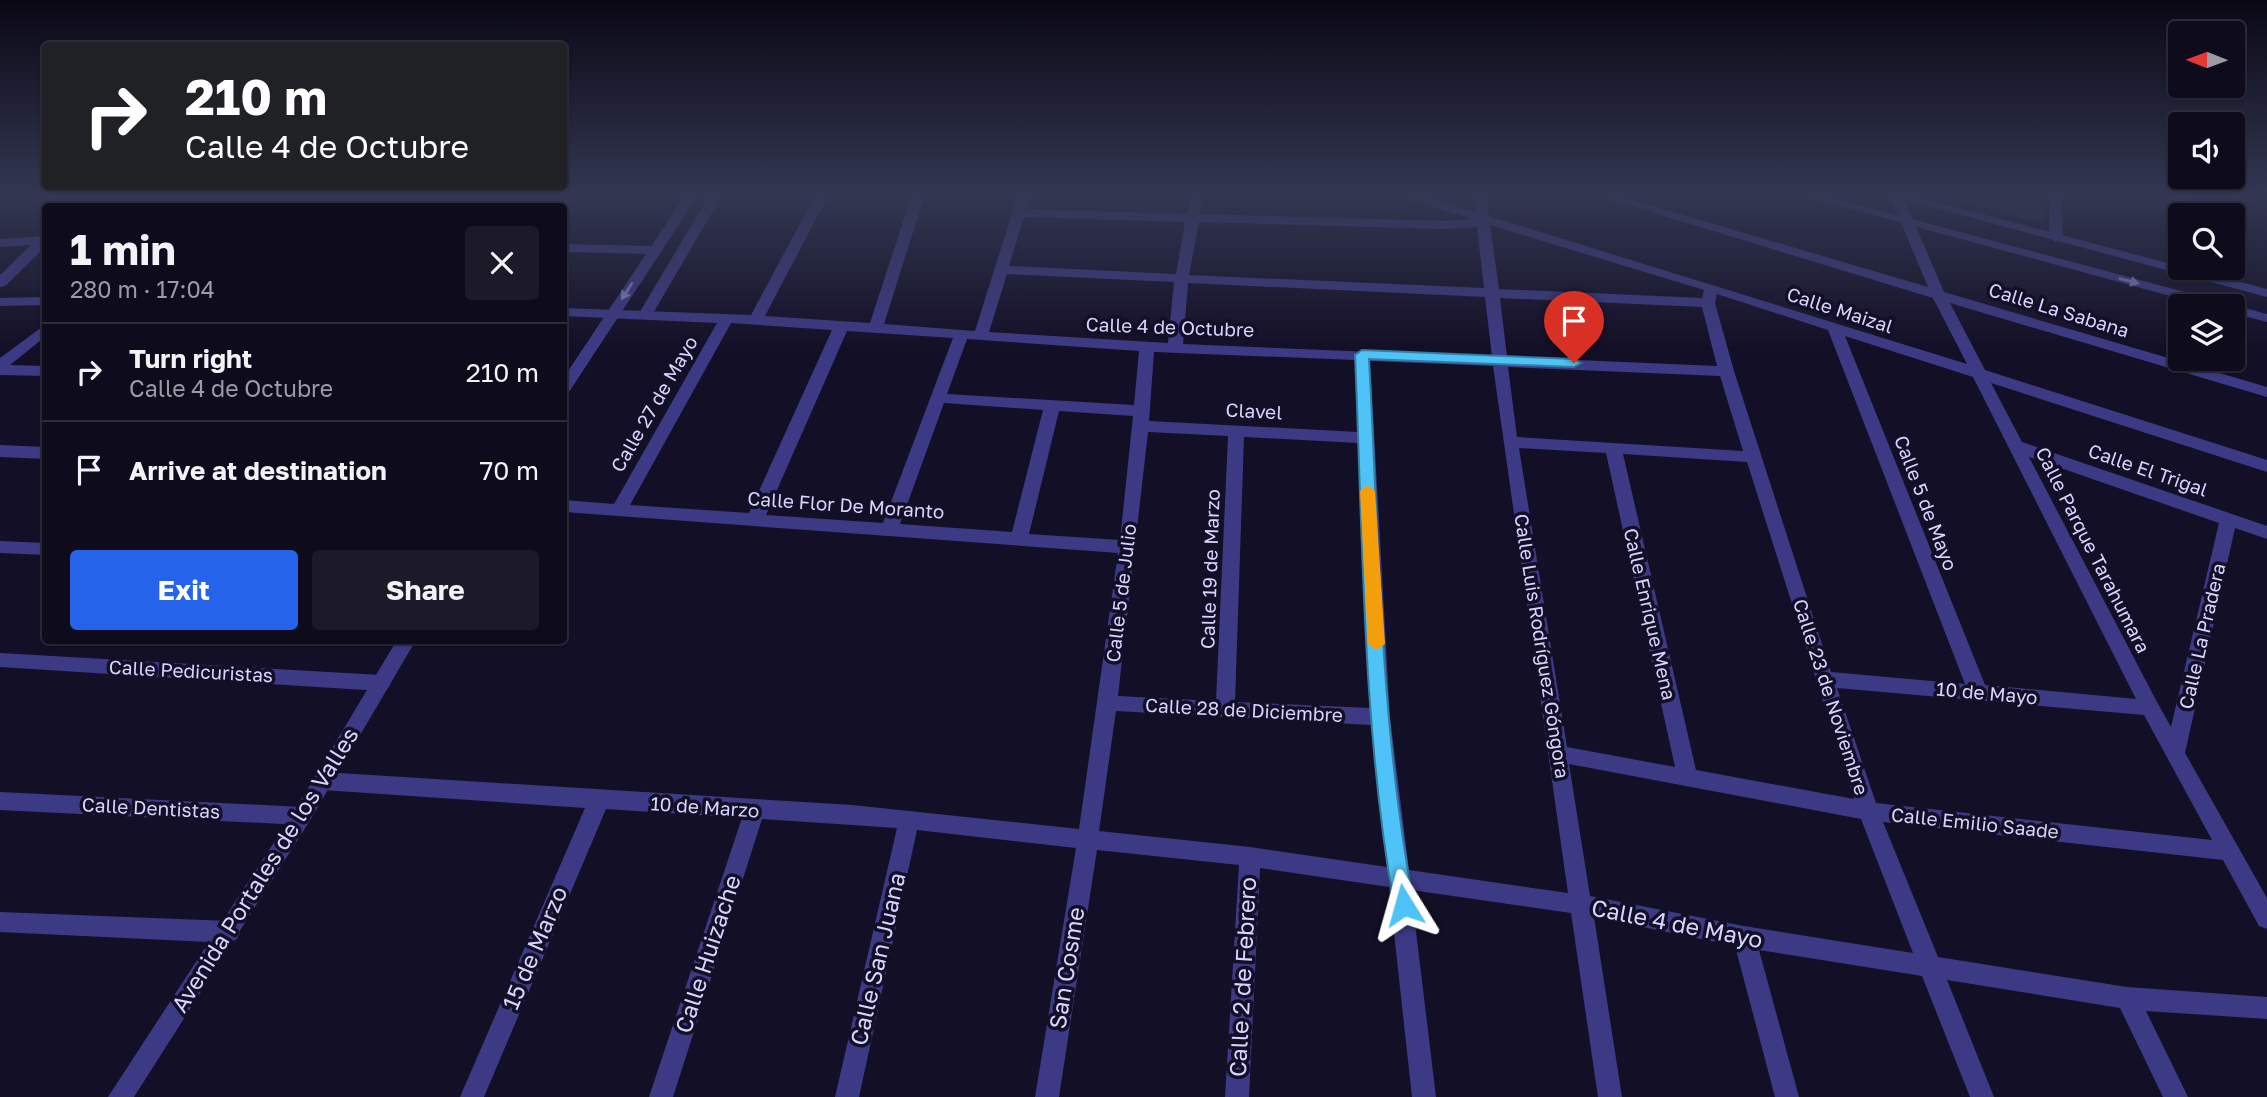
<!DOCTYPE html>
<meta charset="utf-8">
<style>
body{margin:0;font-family:"Golos Text",sans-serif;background:#1c1929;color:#f1f3f6;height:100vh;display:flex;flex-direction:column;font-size:26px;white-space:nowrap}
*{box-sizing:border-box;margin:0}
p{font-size:23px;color:#9b9ba3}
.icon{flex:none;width:38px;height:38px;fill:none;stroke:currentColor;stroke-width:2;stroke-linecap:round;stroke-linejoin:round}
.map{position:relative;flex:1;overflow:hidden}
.sheet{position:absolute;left:42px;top:203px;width:525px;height:441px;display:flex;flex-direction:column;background:#0e0b1c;border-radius:7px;box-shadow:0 2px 5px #0004,0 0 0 2px #2e2b3b}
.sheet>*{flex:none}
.top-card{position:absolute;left:42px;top:42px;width:525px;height:147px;border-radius:7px;box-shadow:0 2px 5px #0004,0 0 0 2px #2e2b3b;background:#202124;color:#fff;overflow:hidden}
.needle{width:46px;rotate:271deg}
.fabs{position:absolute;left:2168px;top:21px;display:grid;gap:14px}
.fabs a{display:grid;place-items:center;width:77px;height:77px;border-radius:7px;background:#0e0b1c;box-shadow:0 2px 5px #0004,0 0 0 2px #2e2b3b;font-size:35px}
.pin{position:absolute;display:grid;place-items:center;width:60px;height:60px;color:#fff;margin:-72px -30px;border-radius:50% 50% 50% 0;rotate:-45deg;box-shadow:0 0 7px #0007}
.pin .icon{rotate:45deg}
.me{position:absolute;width:77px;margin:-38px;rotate:352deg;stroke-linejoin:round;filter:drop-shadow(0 0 5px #0008)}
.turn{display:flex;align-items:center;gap:24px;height:147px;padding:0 28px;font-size:32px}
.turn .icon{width:91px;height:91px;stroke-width:2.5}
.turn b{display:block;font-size:49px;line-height:60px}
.round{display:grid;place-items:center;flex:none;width:74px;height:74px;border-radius:7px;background:#1c1929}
.headline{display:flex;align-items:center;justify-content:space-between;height:119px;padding:0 28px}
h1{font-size:42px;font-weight:700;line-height:52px}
.cta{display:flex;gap:14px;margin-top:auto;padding:14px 28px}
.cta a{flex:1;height:80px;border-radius:7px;background:#2563eb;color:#fff;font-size:28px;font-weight:700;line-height:80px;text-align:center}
.cta a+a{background:#1c1929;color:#f1f3f6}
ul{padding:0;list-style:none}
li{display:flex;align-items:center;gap:21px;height:98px;padding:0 28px;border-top:2px solid #2e2b3b}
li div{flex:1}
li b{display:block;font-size:26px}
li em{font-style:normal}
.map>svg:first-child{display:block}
.green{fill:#12302f}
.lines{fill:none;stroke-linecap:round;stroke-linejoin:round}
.minor{fill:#3d3a85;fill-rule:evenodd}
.tertiary{fill:#3d3a85;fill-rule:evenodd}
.oneway{fill:#837fbc}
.route{fill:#4fc3f7;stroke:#337fa1;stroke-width:2}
.slow{fill:#f59e0b}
.labels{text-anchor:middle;stroke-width:7;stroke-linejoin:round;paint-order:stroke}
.street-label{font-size:19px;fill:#d9d4ff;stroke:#130f26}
.near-street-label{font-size:23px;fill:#d9d4ff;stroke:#130f26}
</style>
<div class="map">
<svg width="2267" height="1097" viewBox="0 0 2267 1097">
<rect width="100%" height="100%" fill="#130f26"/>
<path class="green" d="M 1933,194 L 2044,194 L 2044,223 Z"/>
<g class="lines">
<path class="minor" d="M 816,194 L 829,194 L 765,316 L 870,323 L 912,194 L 925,194 L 884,324 L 975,331 L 1018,194 L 1031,194 L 1027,209 L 1187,214 L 1191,194 L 1203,194 L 1200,214 L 1445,221 L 1471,219 L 1395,194 L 1415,194 L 1476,212 L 1474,194 L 1486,194 L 1489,216 L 1967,364 L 1933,298 L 1592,194 L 1612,194 L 1928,287 L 1889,194 L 1902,194 L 1944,292 L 2267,387 L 2267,397 L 1950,303 L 1985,370 L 2267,460 L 2267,472 L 1991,383 L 2022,442 L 2267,526 L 2267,539 L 2235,528 L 2185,753 L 2267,898 L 2267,929 L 2259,926 L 2223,860 L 1883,822 L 1938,957 L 2127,987 L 2267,997 L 2267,1019 L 2146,1011 L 2188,1097 L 2163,1097 L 2120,1008 L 1947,980 L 1994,1097 L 1970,1097 L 1922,976 L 1759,950 L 1799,1097 L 1775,1097 L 1735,946 L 1594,917 L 1622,1097 L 1598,1097 L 1571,913 L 1411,890 L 1436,1097 L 1412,1097 L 1389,887 L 1260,868 L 1249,1097 L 1225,1097 L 1239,865 L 1097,850 L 1059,1097 L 1035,1097 L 1076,848 L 917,830 L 859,1097 L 835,1097 L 897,828 L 762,819 L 673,1097 L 649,1097 L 742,818 L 606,809 L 484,1097 L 460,1097 L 585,808 L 323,790 L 316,787 L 313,781 L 316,775 L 323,772 L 852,805 L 1079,829 L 1118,553 L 564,512 L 564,500 L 614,504 L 717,323 L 564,316 L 564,308 L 751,315 ZM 1024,217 L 1185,222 L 1176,274 L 1009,266 ZM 1199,222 L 1445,229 L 1477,227 L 1484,288 L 1189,275 ZM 1490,225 L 1704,290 L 1702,298 L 1499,289 ZM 1007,274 L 1174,282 L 1168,343 L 989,332 ZM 1188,283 L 1485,297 L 1492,357 L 1183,344 ZM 1717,294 L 1828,330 L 1965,684 L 1831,672 L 1734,371 L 1715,303 ZM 1500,298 L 1702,307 L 1717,366 L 1507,357 ZM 731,323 L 832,330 L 749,513 L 630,505 ZM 847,331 L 953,338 L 883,523 L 766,515 ZM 1845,336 L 1973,377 L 2136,699 L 1985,685 ZM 967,339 L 1139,351 L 1134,405 L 947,394 ZM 1154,352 L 1355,360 L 1358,432 L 1149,421 ZM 1370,361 L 1493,366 L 1568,893 L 1409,870 L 1390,717 ZM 1508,367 L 1720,376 L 1743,451 L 1517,437 ZM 944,403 L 1043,410 L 1012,532 L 900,524 ZM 1059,411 L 1133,416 L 1120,540 L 1029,534 ZM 1148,432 L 1228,436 L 1216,701 L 1118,696 ZM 1244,437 L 1358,443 L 1370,708 L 1235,702 ZM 1519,448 L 1606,453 L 1675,767 L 1567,747 ZM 1623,454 L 1747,462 L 1854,799 L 1696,770 ZM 2029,457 L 2219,523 L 2171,727 L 2157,702 ZM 1837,688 L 2144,715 L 2212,840 L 1876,803 ZM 1116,711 L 1371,725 L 1387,867 L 1250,847 L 1099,831 ZM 1569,764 L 1861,819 L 1913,953 L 1744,926 L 1590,896 Z
M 2049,194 L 2061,194 L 2063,238 L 2056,242 L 2049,238 Z
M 2175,194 L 2187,194 L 2190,215 L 2180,215 L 2179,218 Z
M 46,236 L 46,246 L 5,286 L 0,287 L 0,275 L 31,245 L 0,247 L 0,239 Z
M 564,244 L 654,246 L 661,250 L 654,254 L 564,252 Z
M 46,297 L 46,305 L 0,306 L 0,298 Z
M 46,324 L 46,336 L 10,365 L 46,366 L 46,376 L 0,375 L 0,358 Z
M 0,445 L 46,447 L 46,459 L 0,457 Z
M 0,541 L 46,543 L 46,555 L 0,553 Z
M 0,653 L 381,675 L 388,678 L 391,683 L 388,688 L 381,691 L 0,667 Z
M 0,792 L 302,807 L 309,810 L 312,816 L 309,822 L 302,825 L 0,810 Z
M 0,912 L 229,921 L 237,925 L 240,932 L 237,939 L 229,943 L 0,932 Z"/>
<path class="tertiary" d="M 686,194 L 699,194 L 569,392 L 564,393 L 564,377 Z
M 710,194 L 723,194 L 652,315 L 645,319 L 640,318 L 638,315 Z
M 1796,194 L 1818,194 L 2267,314 L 2267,322 L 2233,313 L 2233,306 L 2207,306 Z
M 1883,194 L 1905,194 L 2267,289 L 2267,297 Z
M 397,640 L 416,640 L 309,822 L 134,1097 L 108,1097 L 295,810 Z"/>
</g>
<defs><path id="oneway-solid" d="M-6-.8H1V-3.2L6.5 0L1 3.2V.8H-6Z" transform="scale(1.75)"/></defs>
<g class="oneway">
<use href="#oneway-solid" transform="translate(2129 281) rotate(15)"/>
<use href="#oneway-solid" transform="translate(627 291) rotate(123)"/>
</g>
<linearGradient id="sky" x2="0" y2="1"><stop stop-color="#0a0815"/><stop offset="0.56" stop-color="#333752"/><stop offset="1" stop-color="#333752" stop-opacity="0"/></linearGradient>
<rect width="2267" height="348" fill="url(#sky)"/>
<path class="route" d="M 1362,350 L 1574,359 L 1581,363 L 1574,367 L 1369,359 C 1379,541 1380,726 1414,905 L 1411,912 L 1404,915 L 1397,912 L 1394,905 C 1362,724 1363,538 1355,355 Z"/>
<path class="slow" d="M 1368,485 L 1375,491 L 1385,644 L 1376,650 L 1368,644 L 1360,491 Z"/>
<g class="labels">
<g class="street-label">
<text transform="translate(1840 310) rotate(18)" y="7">Calle Maizal</text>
<text transform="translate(2059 310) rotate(17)" y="7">Calle La Sabana</text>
<text transform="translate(1170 327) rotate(2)" y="7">Calle 4 de Octubre</text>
<text transform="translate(654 404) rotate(-60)" y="7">Calle 27 de Mayo</text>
<text transform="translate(1254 411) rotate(3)" y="7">Clavel</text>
<text transform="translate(2148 470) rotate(19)" y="7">Calle El Trigal</text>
<text transform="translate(1926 503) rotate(69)" y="7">Calle 5 de Mayo</text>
<text transform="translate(846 505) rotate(4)" y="7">Calle Flor De Moranto</text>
<text transform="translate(2093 550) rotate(63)" y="7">Calle Parque Tarahumara</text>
<text transform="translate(1210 569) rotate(-88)" y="7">Calle 19 de Marzo</text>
<text transform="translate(1121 593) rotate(-83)" y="7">Calle 5 de Julio</text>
<text transform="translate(1650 614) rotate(77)" y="7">Calle Enrique Mena</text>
<text transform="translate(2202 636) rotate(-77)" y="7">Calle La Pradera</text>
<text transform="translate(1542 646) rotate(81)" y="7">Calle Luis Rodríguez Góngora</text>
<text transform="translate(191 671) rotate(3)" y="7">Calle Pedicuristas</text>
<text transform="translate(1987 693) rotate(5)" y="7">10 de Mayo</text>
<text transform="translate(1831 697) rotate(72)" y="7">Calle 23 de Noviembre</text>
<text transform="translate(1244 710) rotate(3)" y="7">Calle 28 de Diciembre</text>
<text transform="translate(705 807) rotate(4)" y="7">10 de Marzo</text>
<text transform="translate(151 808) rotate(3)" y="7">Calle Dentistas</text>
<text transform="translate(1975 823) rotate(6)" y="7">Calle Emilio Saade</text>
</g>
<g class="near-street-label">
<text transform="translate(265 870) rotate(-58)" y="8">Avenida Portales de los Valles</text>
<text transform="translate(1677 924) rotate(11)" y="8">Calle 4 de Mayo</text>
<text transform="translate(535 948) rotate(-67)" y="8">15 de Marzo</text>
<text transform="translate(708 954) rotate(-72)" y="8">Calle Huizache</text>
<text transform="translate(878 959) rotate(-77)" y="8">Calle San Juana</text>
<text transform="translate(1067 968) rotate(-81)" y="8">San Cosme</text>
<text transform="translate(1243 977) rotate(-87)" y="8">Calle 2 de Febrero</text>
</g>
</g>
</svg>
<div class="fabs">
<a><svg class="needle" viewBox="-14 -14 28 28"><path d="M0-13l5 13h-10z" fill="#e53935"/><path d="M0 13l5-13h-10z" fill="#9b9ba3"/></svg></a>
<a><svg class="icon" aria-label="sound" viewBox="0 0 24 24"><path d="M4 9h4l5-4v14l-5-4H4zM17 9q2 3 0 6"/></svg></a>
<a><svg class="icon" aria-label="search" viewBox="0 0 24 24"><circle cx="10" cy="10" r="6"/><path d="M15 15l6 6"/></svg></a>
<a><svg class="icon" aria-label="layers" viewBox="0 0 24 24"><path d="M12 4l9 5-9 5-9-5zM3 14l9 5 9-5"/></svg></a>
</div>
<div class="pin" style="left:1574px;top:363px;background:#d93025"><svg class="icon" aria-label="arrive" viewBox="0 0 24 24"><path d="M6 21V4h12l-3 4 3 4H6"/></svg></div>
<svg class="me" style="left:1404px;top:905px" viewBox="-20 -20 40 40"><path d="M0-17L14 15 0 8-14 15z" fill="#4fc3f7" stroke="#fff" stroke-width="4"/></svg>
<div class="top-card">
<div class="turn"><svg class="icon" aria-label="right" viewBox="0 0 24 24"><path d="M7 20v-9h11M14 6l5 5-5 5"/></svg><div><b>210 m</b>Calle 4 de Octubre</div></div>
</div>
<section class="sheet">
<div class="headline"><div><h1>1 min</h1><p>280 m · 17:04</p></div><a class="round"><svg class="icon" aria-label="close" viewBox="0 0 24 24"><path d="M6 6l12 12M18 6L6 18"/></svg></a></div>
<ul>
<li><svg class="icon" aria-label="right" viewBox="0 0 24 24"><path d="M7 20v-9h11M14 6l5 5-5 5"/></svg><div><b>Turn right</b><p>Calle 4 de Octubre</p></div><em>210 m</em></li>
<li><svg class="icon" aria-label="arrive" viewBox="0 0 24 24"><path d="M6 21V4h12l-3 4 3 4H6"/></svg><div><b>Arrive at destination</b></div><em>70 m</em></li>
</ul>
<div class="cta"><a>Exit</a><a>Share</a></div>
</section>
</div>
